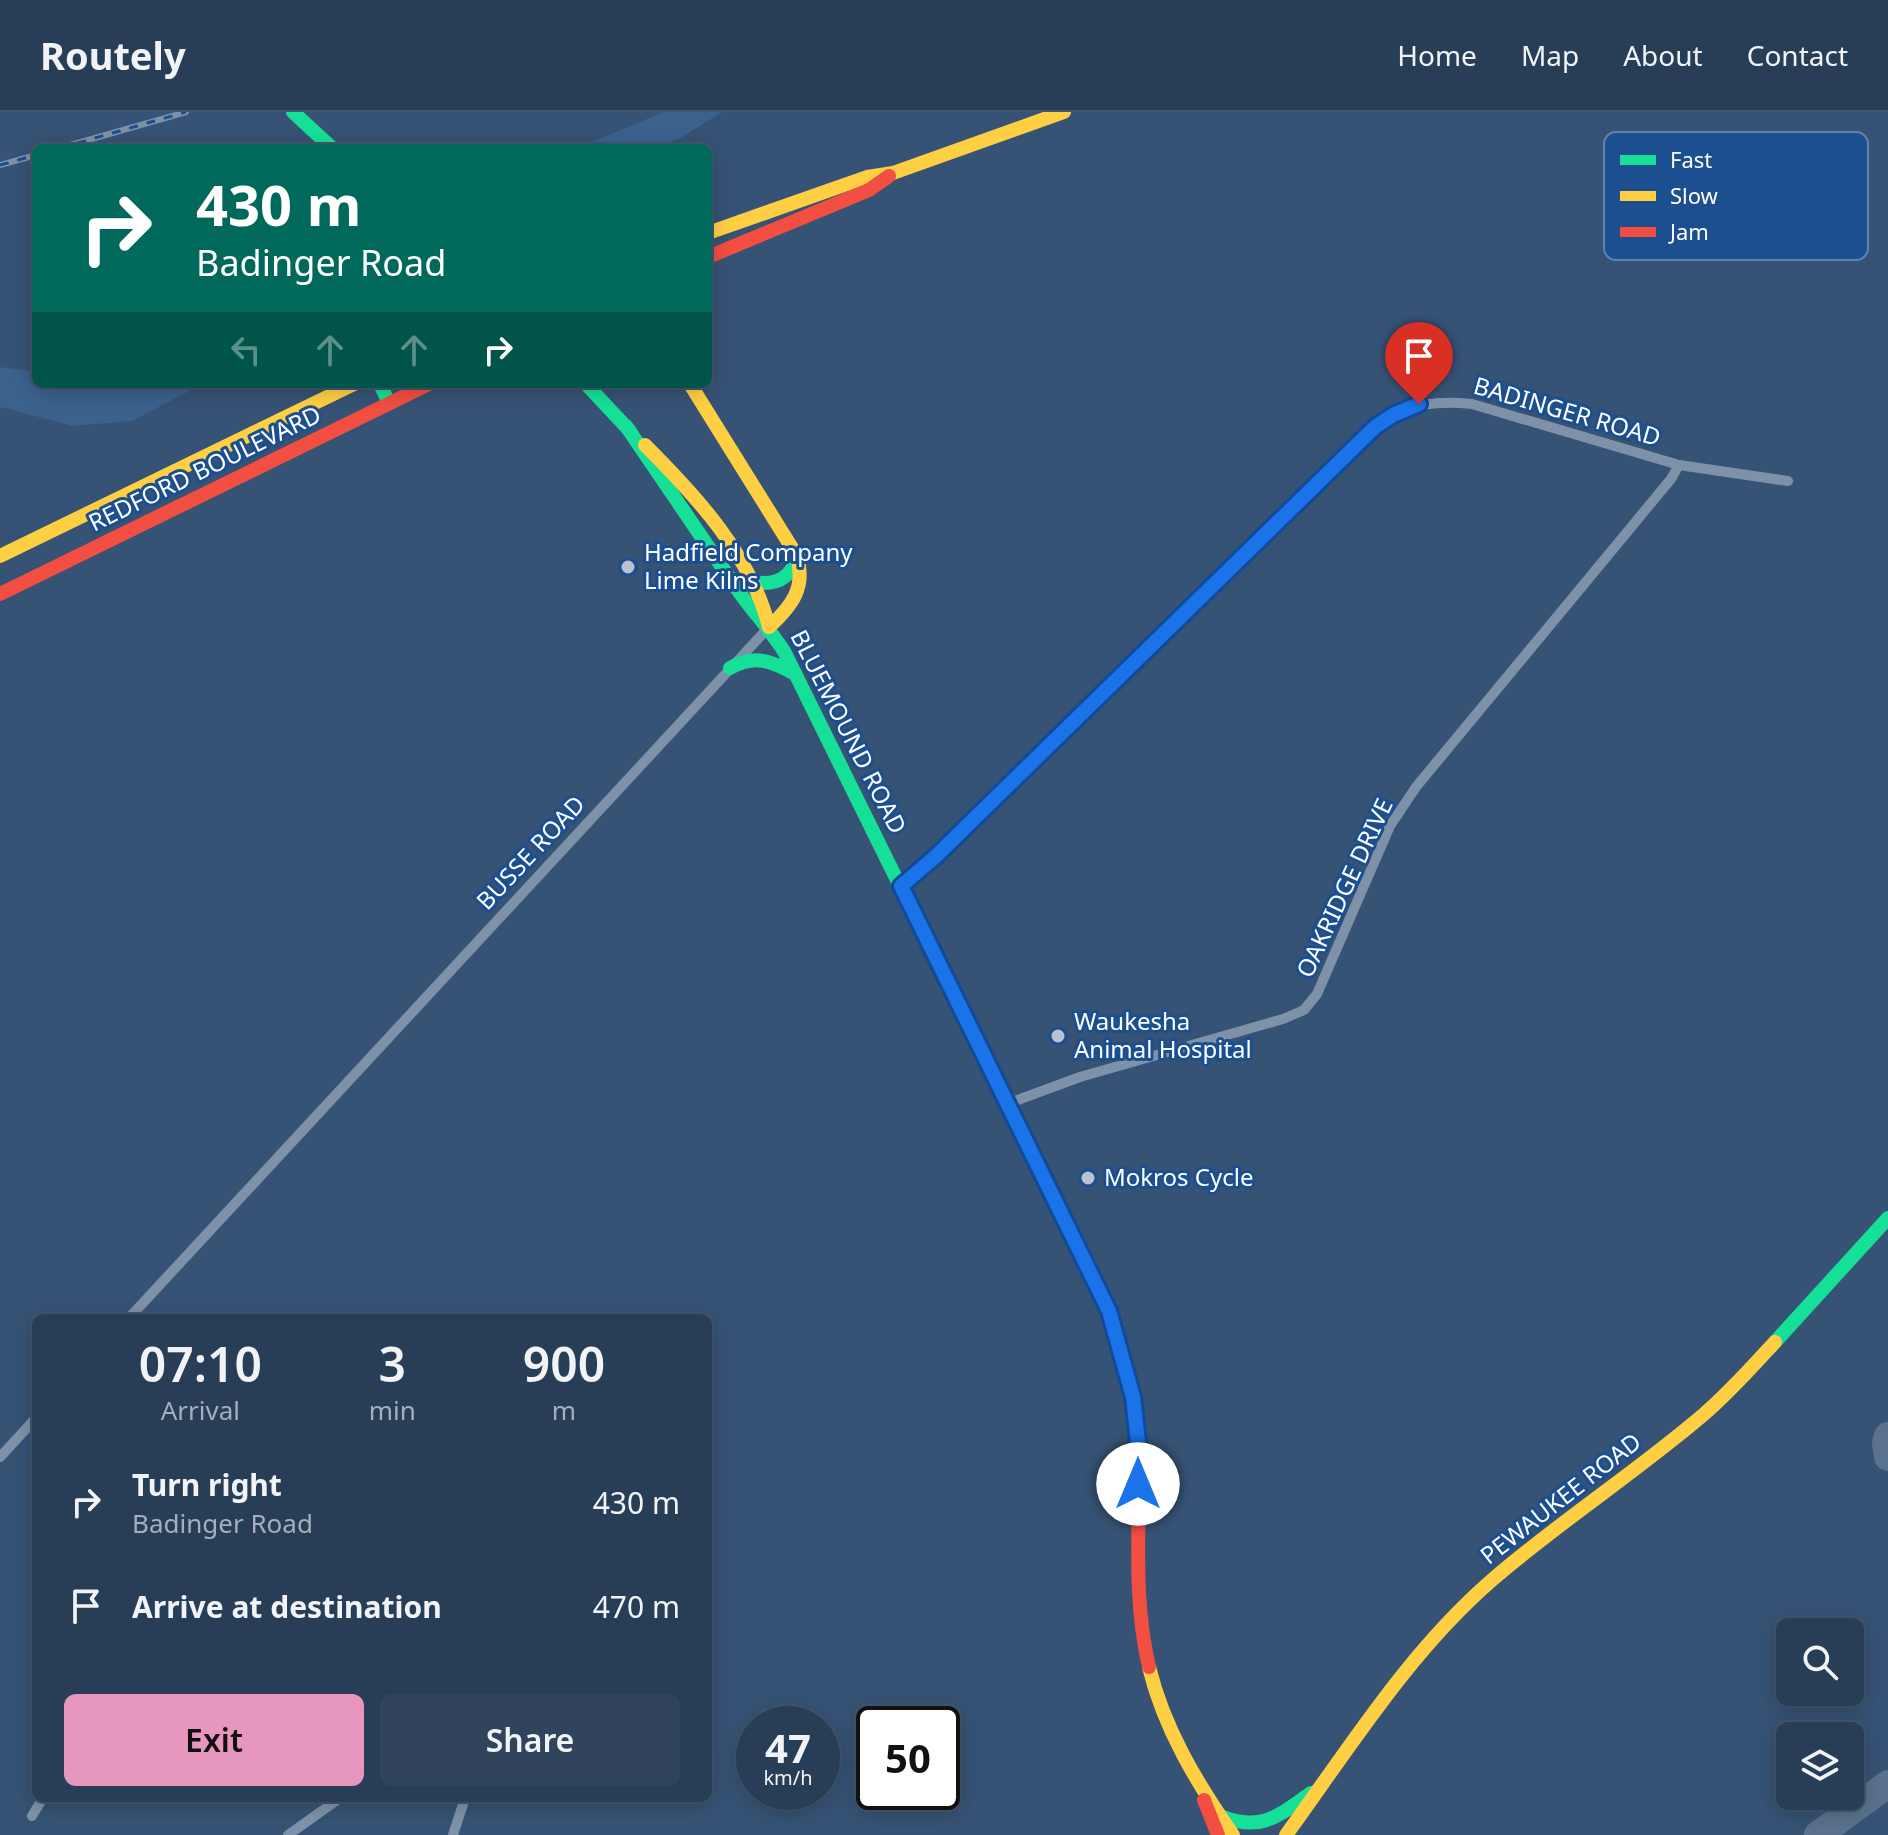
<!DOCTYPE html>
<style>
body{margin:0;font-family:"Noto Sans",sans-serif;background:#30455d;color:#f1f3f6;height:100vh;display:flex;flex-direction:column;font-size:30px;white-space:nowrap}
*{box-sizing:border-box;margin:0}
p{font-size:26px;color:#a5aeba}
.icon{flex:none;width:44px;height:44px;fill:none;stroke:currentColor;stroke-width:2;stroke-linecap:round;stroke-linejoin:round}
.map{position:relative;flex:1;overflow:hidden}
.side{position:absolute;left:32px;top:1202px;width:680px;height:488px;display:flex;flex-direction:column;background:#283e57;border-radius:12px;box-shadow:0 4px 20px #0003,0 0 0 2px #44576d}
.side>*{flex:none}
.guide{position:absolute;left:32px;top:32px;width:680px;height:244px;border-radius:12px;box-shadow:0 4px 20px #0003,0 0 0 2px #44576d;background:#00695c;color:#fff;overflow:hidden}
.fabs{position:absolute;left:1776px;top:1506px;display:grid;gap:16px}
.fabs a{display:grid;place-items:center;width:88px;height:88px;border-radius:12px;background:#283e57;box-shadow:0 4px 20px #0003,0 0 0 2px #44576d;font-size:40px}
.speed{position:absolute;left:736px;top:1594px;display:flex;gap:16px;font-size:40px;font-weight:700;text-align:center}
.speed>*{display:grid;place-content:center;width:104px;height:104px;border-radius:50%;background:#283e57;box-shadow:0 4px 20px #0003,0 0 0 2px #44576d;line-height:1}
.speed small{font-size:20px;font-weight:400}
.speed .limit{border:4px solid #111;border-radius:12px;background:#fff;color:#111}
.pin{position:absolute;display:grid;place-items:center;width:68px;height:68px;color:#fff;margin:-82px -34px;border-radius:50% 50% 50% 0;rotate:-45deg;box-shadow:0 0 8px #0007}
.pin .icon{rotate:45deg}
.me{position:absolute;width:88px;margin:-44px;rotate:0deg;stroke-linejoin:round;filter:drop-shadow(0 0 6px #0008)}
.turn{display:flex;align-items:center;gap:28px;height:168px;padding:0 32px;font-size:36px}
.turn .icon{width:104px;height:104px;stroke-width:2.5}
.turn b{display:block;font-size:56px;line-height:68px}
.lanes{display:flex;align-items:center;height:76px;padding:0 32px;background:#0003;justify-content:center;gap:40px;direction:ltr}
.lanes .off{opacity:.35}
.eta{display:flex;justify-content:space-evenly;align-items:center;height:136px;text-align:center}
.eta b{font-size:48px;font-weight:600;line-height:56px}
.action{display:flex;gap:16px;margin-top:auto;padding:16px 32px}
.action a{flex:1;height:92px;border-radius:12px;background:#e797bd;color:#111;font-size:32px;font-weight:600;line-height:92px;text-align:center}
.action a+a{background:#30455d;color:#f1f3f6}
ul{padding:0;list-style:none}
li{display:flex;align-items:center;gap:24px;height:104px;padding:0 32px}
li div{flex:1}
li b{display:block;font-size:30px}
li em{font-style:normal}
header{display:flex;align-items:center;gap:48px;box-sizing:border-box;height:112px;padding:0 40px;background:#283e57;border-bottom:2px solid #44576d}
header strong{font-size:38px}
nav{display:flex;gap:44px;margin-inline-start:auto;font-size:28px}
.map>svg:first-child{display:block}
.water{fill:#3b618d}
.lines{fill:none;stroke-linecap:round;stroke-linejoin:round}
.taxiway{stroke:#5a728e;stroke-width:28}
.street{stroke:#7d92a8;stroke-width:10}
.fast{stroke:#16e098;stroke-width:14}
.slow{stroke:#ffcf43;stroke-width:14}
.jam{stroke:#f24e42;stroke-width:14}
.rail-casing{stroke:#7e92a7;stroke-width:6}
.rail{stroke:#1b4f8f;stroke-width:3;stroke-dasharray:9;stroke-linecap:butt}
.route-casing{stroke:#114b97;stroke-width:20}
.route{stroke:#1a73e8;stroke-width:14}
.poi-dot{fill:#b9c2ce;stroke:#1b4f8f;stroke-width:3}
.labels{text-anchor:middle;stroke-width:6;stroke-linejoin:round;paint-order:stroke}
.street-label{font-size:24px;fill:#fff;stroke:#1b4f8f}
.poi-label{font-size:24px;fill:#fff;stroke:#1b4f8f;text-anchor:start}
.key{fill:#1b4f8f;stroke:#5f84b1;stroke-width:2}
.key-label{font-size:22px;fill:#fff}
</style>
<header>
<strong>Routely</strong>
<nav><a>Home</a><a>Map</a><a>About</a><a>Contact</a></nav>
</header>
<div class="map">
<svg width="1888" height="1723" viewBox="0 0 1888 1723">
<rect width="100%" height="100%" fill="#365274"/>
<path class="water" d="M 663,0 L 722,0 L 677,28 L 656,36 L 578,36 Z
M 0,255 L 36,260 L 36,272 L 203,272 L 132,309 L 73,314 L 0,295 Z"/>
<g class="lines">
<path class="taxiway" d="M 1888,1324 L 1886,1331 L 1888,1345
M 1818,1723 L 1888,1672"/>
<path class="street" d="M 901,774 L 935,745 L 1354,334 C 1393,298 1418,286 1472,292 L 1679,353 L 1788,369
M 1007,992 L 1080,965 L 1283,907 L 1304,898 L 1317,882 L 1390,714 L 1416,675 L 1671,367 L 1679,353
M 129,1206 L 769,515
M 0,1345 L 36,1306
M 32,1704 L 43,1686
M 288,1723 L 340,1686
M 453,1723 L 465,1686"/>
<path class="fast" d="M 293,0 L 332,36
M 380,272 L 389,291
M 586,272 L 630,319
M 626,314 C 663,368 700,423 737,477 C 753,500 771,518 785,541 L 899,772
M 753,470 C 776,474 790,467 798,445
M 730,556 C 755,542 772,549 795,562
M 1775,1230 L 1888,1106
M 1223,1705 C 1263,1720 1279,1703 1311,1681"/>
<path class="slow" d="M 708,121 L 867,65 L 893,61 L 1064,0
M 690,272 L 797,444 C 806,476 792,494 769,515
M 645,333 C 696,384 751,443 769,515
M 0,444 L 354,272
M 899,772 L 1075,1129
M 1149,1555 C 1164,1617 1197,1671 1233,1723
M 1286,1723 C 1350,1635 1409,1540 1492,1468 C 1559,1410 1635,1361 1703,1303 C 1729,1281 1752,1255 1775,1230"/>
<path class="jam" d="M 708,145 L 869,78 L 889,64
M 0,482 L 429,272
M 1075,1129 C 1105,1190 1132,1249 1137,1318 C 1143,1399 1130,1474 1149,1555
M 1204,1688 L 1218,1723"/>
<g class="rail-casing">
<path id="rail" d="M 60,36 L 186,0
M 0,53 L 36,43"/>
</g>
<use href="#rail" class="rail"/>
</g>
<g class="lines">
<g class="route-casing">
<path id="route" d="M 1138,1372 L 1138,1330 L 1133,1285 L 1109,1199 L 901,774 L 935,745 L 1375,315 L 1393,303 L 1419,292"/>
</g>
<use href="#route" class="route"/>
</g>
<g class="poi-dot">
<circle cx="628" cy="455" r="8"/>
<circle cx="1058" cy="924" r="8"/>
<circle cx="1088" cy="1066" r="8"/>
</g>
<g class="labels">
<g class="street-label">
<text transform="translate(1567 300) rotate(16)" y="8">BADINGER ROAD</text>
<text transform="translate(205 357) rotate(-26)" y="8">REDFORD BOULEVARD</text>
<text transform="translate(848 620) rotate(63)" y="8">BLUEMOUND ROAD</text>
<text transform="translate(531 741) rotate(-47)" y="8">BUSSE ROAD</text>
<text transform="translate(1345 776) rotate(-65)" y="8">OAKRIDGE DRIVE</text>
<text transform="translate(1561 1387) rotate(-38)" y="8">PEWAUKEE ROAD</text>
</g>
<g class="poi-label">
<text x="644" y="449">Hadfield Company<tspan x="644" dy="28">Lime Kilns</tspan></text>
<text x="1074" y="918">Waukesha<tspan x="1074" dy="28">Animal Hospital</tspan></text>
<text x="1104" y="1074">Mokros Cycle</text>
</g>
</g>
<rect x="1604" y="20" width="264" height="128" rx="12" class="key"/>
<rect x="1620" y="43" width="36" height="10" fill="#16e098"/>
<rect x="1620" y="79" width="36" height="10" fill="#ffcf43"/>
<rect x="1620" y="115" width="36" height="10" fill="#f24e42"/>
<g class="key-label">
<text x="1670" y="56">Fast</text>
<text x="1670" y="92">Slow</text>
<text x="1670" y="128">Jam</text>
</g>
</svg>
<div class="fabs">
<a><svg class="icon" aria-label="search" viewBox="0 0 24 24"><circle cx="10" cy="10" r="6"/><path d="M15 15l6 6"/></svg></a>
<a><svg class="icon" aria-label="layers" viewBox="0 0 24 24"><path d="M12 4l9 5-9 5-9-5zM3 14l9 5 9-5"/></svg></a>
</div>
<div class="speed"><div>47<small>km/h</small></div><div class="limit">50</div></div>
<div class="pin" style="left:1419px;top:292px;background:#d93025"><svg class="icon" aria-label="arrive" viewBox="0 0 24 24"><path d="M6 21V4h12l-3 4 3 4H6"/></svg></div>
<svg class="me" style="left:1138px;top:1372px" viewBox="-20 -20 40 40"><circle r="19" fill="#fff"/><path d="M0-13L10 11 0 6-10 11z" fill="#1a73e8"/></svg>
<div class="guide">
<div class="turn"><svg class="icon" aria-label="right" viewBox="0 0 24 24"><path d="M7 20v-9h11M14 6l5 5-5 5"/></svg><div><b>430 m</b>Badinger Road</div></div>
<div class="lanes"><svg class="icon off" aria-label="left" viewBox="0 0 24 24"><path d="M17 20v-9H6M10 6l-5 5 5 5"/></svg><svg class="icon off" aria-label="ahead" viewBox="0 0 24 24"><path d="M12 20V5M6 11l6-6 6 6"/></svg><svg class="icon off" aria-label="ahead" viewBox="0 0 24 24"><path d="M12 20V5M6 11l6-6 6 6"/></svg><svg class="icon" aria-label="right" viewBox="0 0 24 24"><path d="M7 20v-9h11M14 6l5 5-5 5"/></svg></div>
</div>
<section class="side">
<div class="eta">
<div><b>07:10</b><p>Arrival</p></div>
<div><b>3</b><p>min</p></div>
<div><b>900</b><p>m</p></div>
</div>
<ul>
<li><svg class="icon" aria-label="right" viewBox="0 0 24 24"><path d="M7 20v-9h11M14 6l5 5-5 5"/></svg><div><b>Turn right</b><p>Badinger Road</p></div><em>430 m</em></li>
<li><svg class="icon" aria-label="arrive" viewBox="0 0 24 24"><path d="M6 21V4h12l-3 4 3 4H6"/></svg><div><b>Arrive at destination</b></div><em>470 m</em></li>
</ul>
<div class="action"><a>Exit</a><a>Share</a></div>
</section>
</div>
